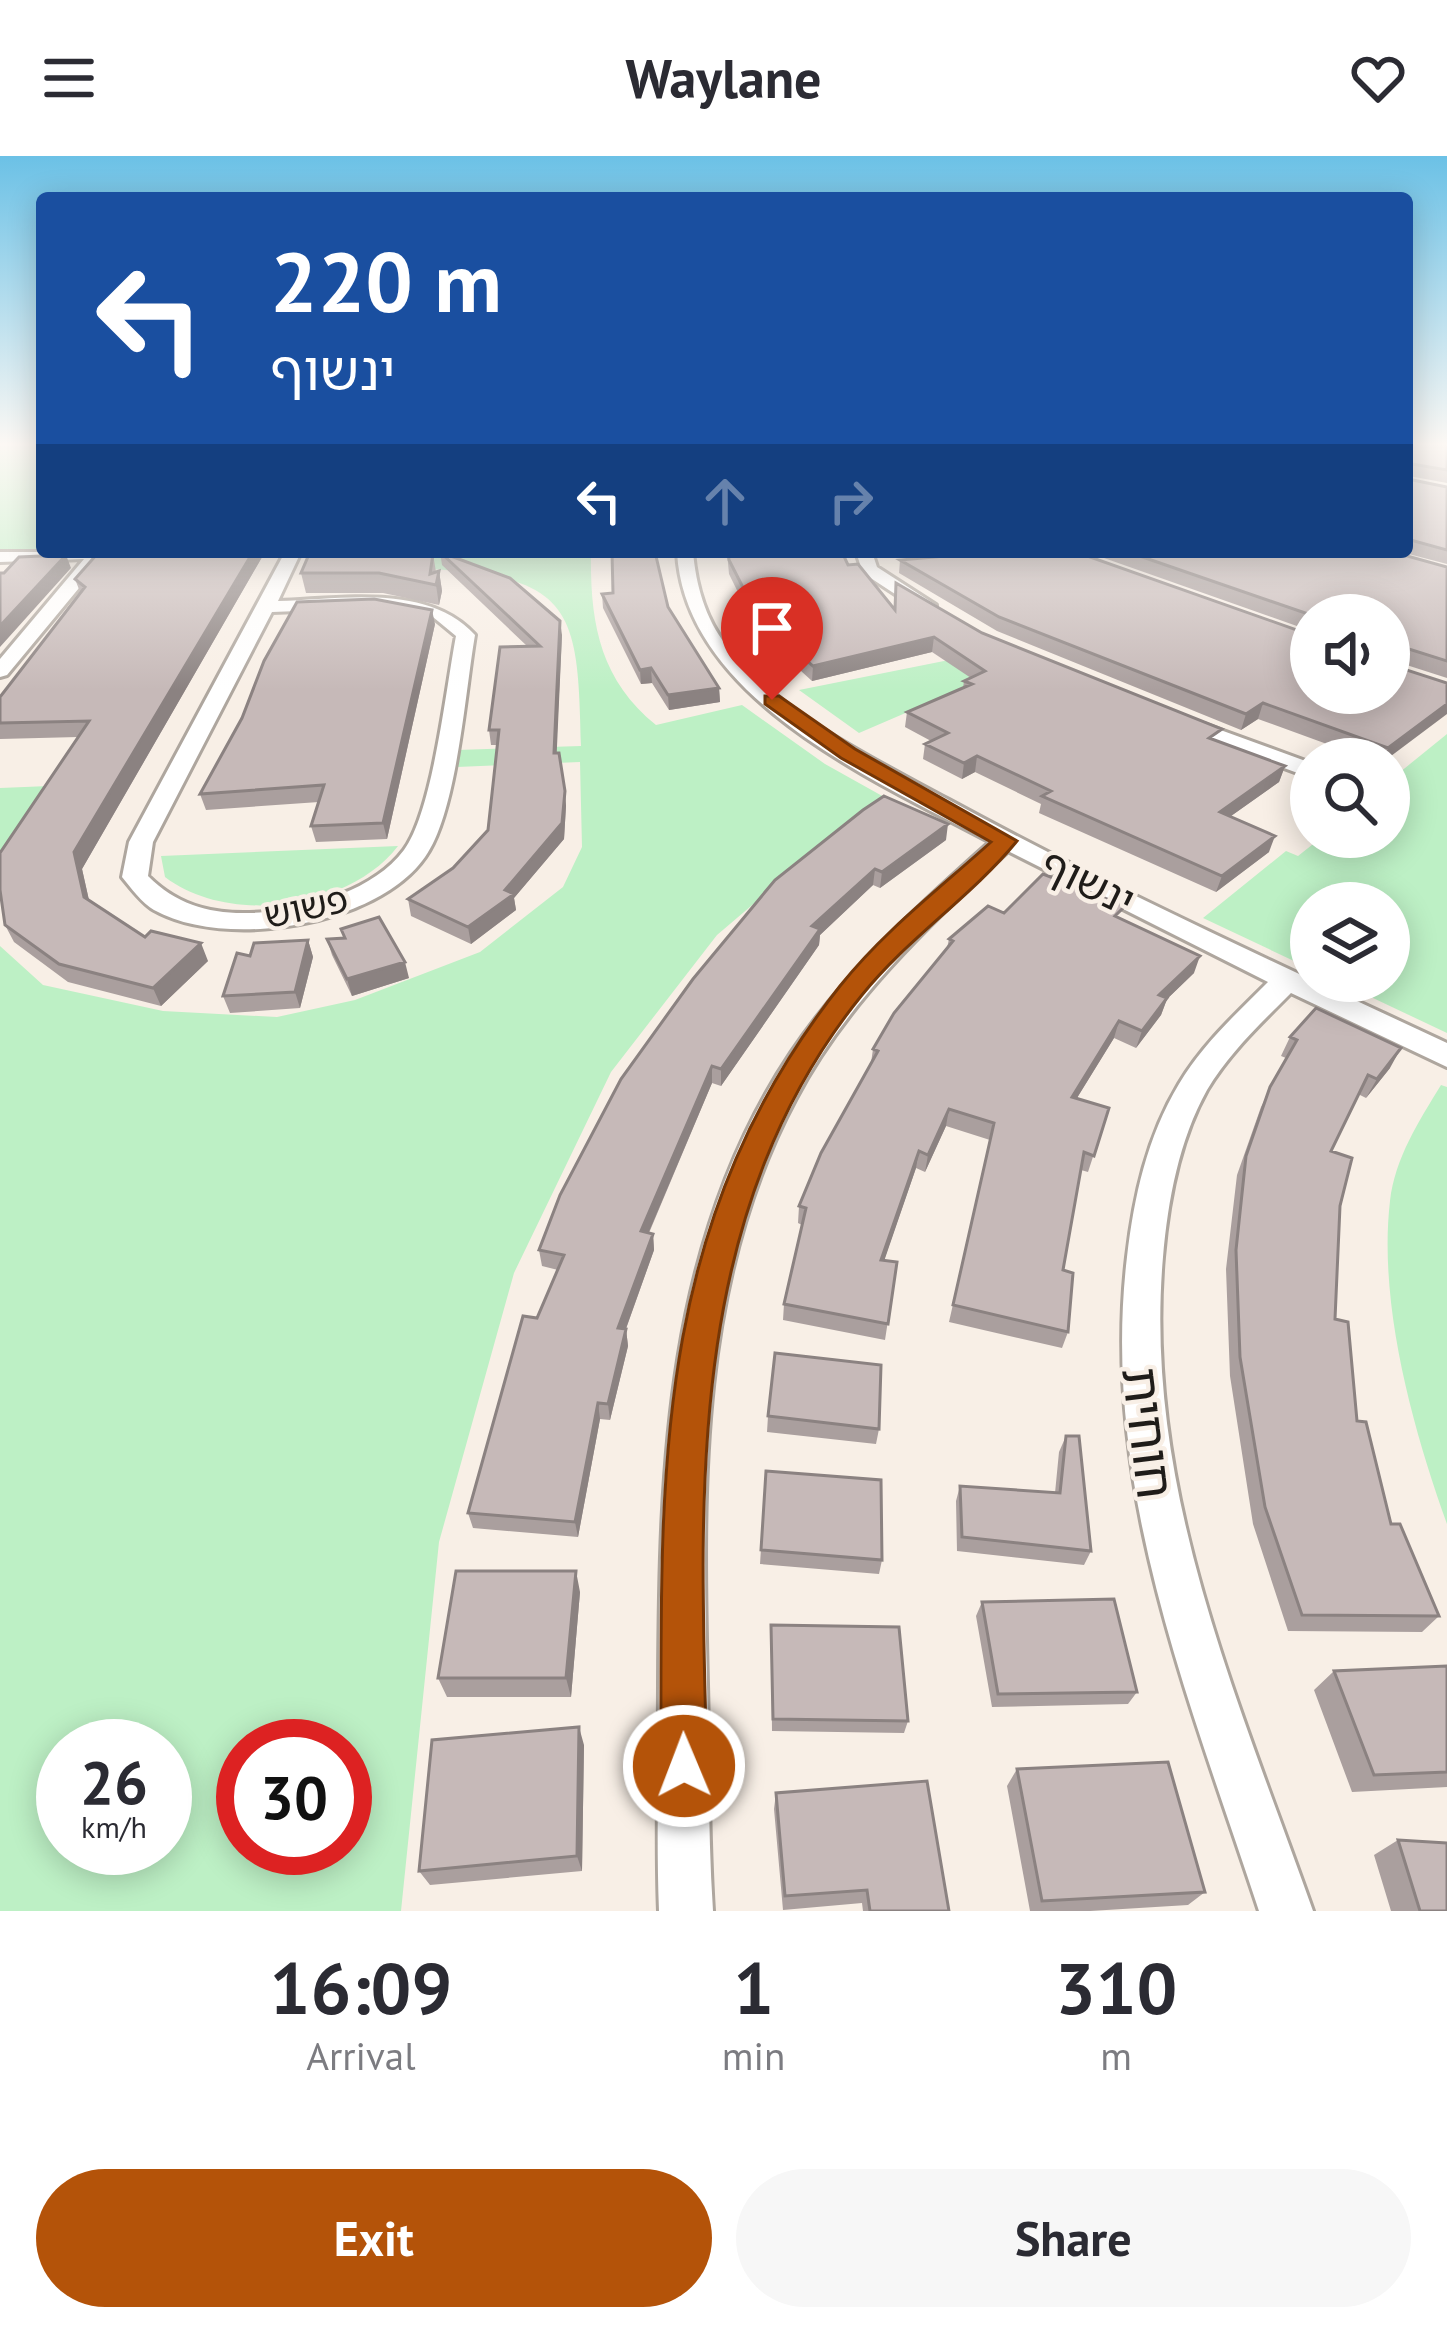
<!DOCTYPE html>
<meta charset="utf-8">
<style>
body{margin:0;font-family:"PT Sans","Noto Sans Hebrew",sans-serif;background:#f7f7f7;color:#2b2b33;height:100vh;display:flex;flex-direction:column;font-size:45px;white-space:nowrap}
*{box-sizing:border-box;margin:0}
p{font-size:39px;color:#7c7c81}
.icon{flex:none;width:66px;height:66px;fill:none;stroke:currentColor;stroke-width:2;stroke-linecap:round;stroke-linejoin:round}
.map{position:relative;height:1755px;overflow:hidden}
.details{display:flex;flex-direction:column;background:#fff;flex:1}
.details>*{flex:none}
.guide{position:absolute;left:36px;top:36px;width:1377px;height:366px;border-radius:12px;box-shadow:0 6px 30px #0003;background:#1a4fa0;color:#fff;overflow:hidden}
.fabs{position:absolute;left:1290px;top:438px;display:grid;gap:24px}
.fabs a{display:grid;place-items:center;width:120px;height:120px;border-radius:50%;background:#fff;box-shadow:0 6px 30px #0003;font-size:60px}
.speed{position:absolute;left:36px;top:1563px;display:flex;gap:24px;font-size:60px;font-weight:700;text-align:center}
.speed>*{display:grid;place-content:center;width:156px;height:156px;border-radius:50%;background:#fff;box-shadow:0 6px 30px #0003;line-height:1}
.speed small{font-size:30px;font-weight:400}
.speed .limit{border:18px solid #d22;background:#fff;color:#111}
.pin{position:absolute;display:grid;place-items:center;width:102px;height:102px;color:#fff;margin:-123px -51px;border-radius:50% 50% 50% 0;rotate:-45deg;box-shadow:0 0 12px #0007}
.pin .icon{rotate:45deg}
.me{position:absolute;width:132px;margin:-66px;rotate:359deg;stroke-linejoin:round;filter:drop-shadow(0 0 9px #0008)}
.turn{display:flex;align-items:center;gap:42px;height:252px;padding:0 36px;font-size:54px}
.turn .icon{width:156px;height:156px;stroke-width:2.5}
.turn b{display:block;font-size:84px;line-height:102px}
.lanes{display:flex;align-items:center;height:114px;padding:0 36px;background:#0003;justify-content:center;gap:60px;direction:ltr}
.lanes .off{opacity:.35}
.eta{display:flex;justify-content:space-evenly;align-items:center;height:204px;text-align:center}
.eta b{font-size:72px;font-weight:800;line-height:84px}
.primary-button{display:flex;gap:24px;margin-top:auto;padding:24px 36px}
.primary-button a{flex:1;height:138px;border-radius:72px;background:#b45309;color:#fff;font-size:48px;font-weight:800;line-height:138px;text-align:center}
.primary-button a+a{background:#f7f7f7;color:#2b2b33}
header{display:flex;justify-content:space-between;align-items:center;height:156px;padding:0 36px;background:#fff;font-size:54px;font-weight:800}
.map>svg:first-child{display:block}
.green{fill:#bdf0c5;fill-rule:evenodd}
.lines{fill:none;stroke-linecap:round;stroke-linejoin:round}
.street-casing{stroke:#aea69e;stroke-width:6}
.street{fill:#fff;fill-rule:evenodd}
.wall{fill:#aa9f9e}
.shaded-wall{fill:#8b8281}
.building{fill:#c6b9b8;stroke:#8b8281;stroke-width:3}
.route{fill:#b45309;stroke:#753606;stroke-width:3}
.labels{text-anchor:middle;stroke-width:9;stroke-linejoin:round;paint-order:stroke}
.far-street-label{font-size:36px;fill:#1f1c19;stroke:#f8efe6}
.street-label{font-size:42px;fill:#1f1c19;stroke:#f8efe6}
.near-street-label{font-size:51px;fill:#1f1c19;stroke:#f8efe6}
</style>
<header><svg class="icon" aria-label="menu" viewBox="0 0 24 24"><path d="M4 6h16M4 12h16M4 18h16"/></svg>Waylane<svg class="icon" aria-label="heart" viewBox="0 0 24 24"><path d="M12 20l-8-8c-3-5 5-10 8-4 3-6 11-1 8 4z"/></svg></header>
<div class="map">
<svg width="1447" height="1755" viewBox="0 0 1447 1755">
<rect width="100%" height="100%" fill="#f8efe6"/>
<path class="green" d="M 0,288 L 42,288 L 42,394 L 0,396 Z
M 429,396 L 591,396 C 590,465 599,523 656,569 L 742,549 L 825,608 L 893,646 L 805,704 L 717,779 L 611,916 L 514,1117 L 439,1386 L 401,1755 L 0,1755 L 0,790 L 43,829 L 163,855 L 277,861 L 355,844 L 480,796 L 563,731 L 582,691 L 580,606 L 457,611 L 457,594 L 581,590 C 578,459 576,419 427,413 ZM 63,1590 L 165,1590 L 165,1692 L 63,1692 ZM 243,1590 L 345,1590 L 345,1692 L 243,1692 Z
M 989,496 L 1017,509 L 859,577 L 799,534 Z
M 1447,578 L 1447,877 L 1337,825 L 1389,825 L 1389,747 L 1311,747 L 1311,813 L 1203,762 L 1286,695 L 1298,700 L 1322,681 L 1389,681 L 1389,625 Z
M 49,630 L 0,710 L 0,632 Z
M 398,690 C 350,753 229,770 165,721 L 161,700 Z
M 1441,929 L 1447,931 L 1447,1368 C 1413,1273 1378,1148 1390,1045 C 1395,1002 1419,965 1441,929 Z"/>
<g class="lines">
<g class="street-casing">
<path id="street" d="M 0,396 L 172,396 L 164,401 L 103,403 L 7,519 L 0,521 L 0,503 L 84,403 L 0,406 Z
M 285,396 L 301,396 L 278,445 C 342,443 428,427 475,479 C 465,537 457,656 425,701 C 377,770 225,794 154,754 C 142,747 131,732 122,721 L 129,686 ZM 377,452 L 433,461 L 456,480 C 446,532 433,655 404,694 C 374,734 313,751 265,756 C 219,760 181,753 148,720 L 153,686 L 272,456 Z
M 677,396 L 693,396 C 696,429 705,462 726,489 C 782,560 872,602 949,644 C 1113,733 1280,809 1447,887 L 1447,911 L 1291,837 C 1261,867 1229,897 1207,934 C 1179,984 1168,1044 1163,1101 C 1143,1331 1238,1543 1313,1755 L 1259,1755 C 1189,1542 1100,1329 1127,1101 C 1134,1041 1147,981 1179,928 C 1202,889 1236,858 1268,826 L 1008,695 C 929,769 847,845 796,942 C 699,1122 702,1329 707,1528 C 709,1604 708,1679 713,1755 L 659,1755 C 656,1679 659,1603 659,1528 C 660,1310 666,1084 791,897 C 845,816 918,750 990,686 C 876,625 685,543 677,396 Z
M 856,396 L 872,396 L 877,411 L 936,449 L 936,457 L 924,457 L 863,417 Z
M 1182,560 L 1311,607 L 1311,622 L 1174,571 L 1171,566 Z"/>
</g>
<use href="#street" class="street"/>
</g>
<path class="wall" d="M 1407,288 L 1447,288 L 1447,327 L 1409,320 L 1408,323 L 1447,331 L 1447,408 L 1401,396 L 1407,396 Z
M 265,396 L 82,713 L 89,744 L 145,781 L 208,805 L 161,850 L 68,826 L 14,786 L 5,769 L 78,581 L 0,583 L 0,541 L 80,436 L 75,423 L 98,397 Z
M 440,396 L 562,479 L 556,597 L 566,650 L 564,683 L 514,742 L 516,754 L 471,788 L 411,760 L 408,743 L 453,712 L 488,674 L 497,589 L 491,589 L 489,574 L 527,490 L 442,409 Z
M 727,396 L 842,396 L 848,409 L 894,453 L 896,427 L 982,477 L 1219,585 L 1285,610 L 1279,626 L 1231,660 L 1269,696 L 1216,736 L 1039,657 L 1041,648 L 975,616 L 962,623 L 923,603 L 925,588 L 931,585 L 905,571 L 907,556 L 963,532 L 964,525 L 971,522 L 932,496 L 812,525 L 757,475 L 729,418 Z
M 940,396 L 1076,396 L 1311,537 L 1389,459 L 1311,459 L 1311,475 L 1087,396 L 1393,396 L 1447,411 L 1447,522 L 1391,504 L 1387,603 L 1368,603 L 1258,563 L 1241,574 L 997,475 L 899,417 L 900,404 L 950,400 Z
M 433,398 L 436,416 L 439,415 L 442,435 L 439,449 L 383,437 L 306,437 L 301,417 Z
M 656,404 L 668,451 L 719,532 L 720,546 L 669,554 L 652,527 L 641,528 L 603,452 L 602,438 L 613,437 Z
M 435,468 L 387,683 L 316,686 L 311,670 L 319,646 L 206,654 L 200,638 Z
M 946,684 L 880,732 L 873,729 L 820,779 L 819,789 L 721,930 L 712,927 L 649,1077 L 653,1078 L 654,1094 L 626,1173 L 628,1190 L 610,1264 L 600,1263 L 578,1381 L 473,1372 L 468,1357 L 537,1162 L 558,1114 L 542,1110 L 539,1094 L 775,724 Z
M 1004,757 L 1121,763 L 1194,817 L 1167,843 L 1161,859 L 1136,892 L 1114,882 L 1077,942 L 1109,952 L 1088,1016 L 1081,1014 L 1063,1114 L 1068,1176 L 1062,1192 L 949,1166 L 990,984 L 946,970 L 925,1016 L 916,1012 L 884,1104 L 897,1106 L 885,1184 L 783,1164 L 784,1148 L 802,1069 L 798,1067 L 799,1050 L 871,907 L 873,893 L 947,792 L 949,783 Z
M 341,773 L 409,822 L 352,840 L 332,799 L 327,783 L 344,782 Z
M 308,784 L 313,801 L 300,852 L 230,857 L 223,840 Z
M 1290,881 L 1390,912 L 1366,942 L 1358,938 L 1331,995 L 1340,1050 L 1335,1163 L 1357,1265 L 1391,1368 L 1439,1460 L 1422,1476 L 1288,1475 L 1253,1368 L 1230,1220 L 1226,1113 L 1237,1019 L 1261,951 L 1286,902 L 1281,900 Z
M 768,1260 L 879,1273 L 876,1288 L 767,1276 Z
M 1066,1280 L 1091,1395 L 1084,1409 L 957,1395 L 956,1345 L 960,1330 L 1055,1337 L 1059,1296 Z
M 766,1315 L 882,1404 L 879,1418 L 760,1408 Z
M 580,1436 L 571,1541 L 447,1541 L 438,1522 Z
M 982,1446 L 1137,1536 L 1128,1548 L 992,1551 L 976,1460 Z
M 771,1469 L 908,1565 L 904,1577 L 772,1575 Z
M 1447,1510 L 1447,1631 L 1352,1636 L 1314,1534 L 1334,1515 Z
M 584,1589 L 582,1715 L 430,1729 L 419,1715 Z
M 1017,1613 L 1205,1736 L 1188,1749 L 1090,1755 L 1030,1755 L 1007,1630 Z
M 776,1637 L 949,1755 L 863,1755 L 862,1747 L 783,1754 L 774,1653 Z
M 1398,1684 L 1447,1755 L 1391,1755 L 1374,1699 Z"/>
<path class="shaded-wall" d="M 253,396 L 265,396 L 82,713 L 92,758 L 84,741 L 74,696 Z
M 66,399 L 71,412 L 0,491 L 0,470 Z
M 439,415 L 442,435 L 439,449 L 436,429 Z
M 432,454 L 435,468 L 387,683 L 383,667 Z
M 560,465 L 562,479 L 556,613 L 554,597 Z
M 934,481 L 932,496 L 812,525 L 813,510 Z
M 651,512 L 652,527 L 641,528 L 640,514 Z
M 719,532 L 720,546 L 669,554 L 668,539 Z
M 1263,547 L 1258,563 L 1241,574 L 1246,558 Z
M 1447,548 L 1447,558 L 1387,603 L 1383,603 L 1388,592 Z
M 977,600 L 975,616 L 962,623 L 964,607 Z
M 1285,610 L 1279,626 L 1214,672 L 1220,656 Z
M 565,635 L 566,650 L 564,683 L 514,742 L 516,754 L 471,788 L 468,771 L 505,734 Z
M 948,668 L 946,684 L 880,732 L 882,716 Z
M 1275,680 L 1269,696 L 1216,736 L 1222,720 Z
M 875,713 L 873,729 L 820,779 L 819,789 L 721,930 L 721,913 L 812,770 Z
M 308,784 L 313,801 L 300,852 L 295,836 Z
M 201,787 L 208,805 L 161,850 L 153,832 Z
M 1200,800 L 1194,817 L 1167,843 L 1161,859 L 1136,892 L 1142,875 L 1159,839 Z
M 405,806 L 409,822 L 352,840 L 347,823 Z
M 1119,865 L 1114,882 L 1067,958 L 1072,941 Z
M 1401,892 L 1390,912 L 1366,942 L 1377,923 Z
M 712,910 L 712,927 L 642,1092 L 641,1075 Z
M 949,953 L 946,970 L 925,1016 L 928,999 Z
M 919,995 L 916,1012 L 879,1120 L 881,1104 Z
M 653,1078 L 654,1094 L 620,1189 L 618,1172 Z
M 626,1173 L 628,1190 L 610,1264 L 608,1248 Z
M 598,1247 L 600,1263 L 578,1381 L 575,1366 Z
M 576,1415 L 580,1436 L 571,1541 L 566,1522 Z
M 579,1571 L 584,1589 L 582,1715 L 577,1700 Z"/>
<path class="building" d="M 1407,288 L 1447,288 L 1447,314 L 1412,308 L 1408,323 L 1447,331 L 1447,394 L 1407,383 Z
M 253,396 L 74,696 L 84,741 L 145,781 L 151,775 L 201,787 L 153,832 L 59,808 L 5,769 L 0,734 L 0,697 L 89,565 L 0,567 L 0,541 L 85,431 L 75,423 L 98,397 Z
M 310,396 L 412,396 L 411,400 L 433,398 L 430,418 L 439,415 L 436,429 L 379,417 L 301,417 Z
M 440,396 L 510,422 L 560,465 L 554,597 L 559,597 L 565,635 L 562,667 L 505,734 L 514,738 L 468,771 L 408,743 L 453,712 L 488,674 L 499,574 L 489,574 L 500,491 L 540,490 Z
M 612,396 L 655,396 L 668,451 L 719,532 L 668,539 L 651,512 L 640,514 L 602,438 L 613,437 Z
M 728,396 L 842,396 L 848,409 L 858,408 L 895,454 L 896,427 L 982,477 L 1222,573 L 1209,582 L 1285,610 L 1220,656 L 1275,680 L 1222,720 L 1042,640 L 1051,635 L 977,600 L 964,607 L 925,588 L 948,577 L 907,556 L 972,528 L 964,525 L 985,515 L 934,481 L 813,510 L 758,461 L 729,404 Z
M 977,396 L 1076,396 L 1311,479 L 1311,537 L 1389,537 L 1389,459 L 1311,459 L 1128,396 L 1393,396 L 1447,411 L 1447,505 L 1396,489 L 1390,493 L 1391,509 L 1447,527 L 1447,548 L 1388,592 L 1263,547 L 1246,558 L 999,461 L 900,404 L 980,397 Z
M 66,399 L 0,470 L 0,417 L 4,417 L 19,401 Z
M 374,443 L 432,454 L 383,667 L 311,670 L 324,629 L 200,638 L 242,562 L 264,505 L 297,446 Z
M 884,640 L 948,668 L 882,716 L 875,713 L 812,770 L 820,773 L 721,913 L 712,910 L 641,1075 L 653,1078 L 618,1172 L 626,1173 L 608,1248 L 598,1247 L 575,1366 L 468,1357 L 523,1160 L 537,1162 L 564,1099 L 539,1094 L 560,1039 L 621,923 L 693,823 L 775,724 L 863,654 Z
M 1043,718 L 1125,750 L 1115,760 L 1200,800 L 1159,839 L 1167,842 L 1142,875 L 1119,865 L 1072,941 L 1109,952 L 1094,1000 L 1084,996 L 1063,1114 L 1073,1117 L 1068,1176 L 953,1149 L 994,967 L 949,953 L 928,999 L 919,995 L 881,1104 L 897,1106 L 888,1168 L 784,1148 L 806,1052 L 799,1050 L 821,997 L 878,895 L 873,893 L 894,857 L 953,785 L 949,783 L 988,750 L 1004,757 Z
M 379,761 L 405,806 L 347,823 L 327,783 L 345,782 L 341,773 Z
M 308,784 L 295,836 L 223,840 L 237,797 L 250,800 L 254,787 Z
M 1316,852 L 1401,892 L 1377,923 L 1368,919 L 1331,995 L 1352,1002 L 1340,1050 L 1335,1163 L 1348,1166 L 1357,1265 L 1366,1266 L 1391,1368 L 1400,1368 L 1439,1460 L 1302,1459 L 1265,1351 L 1240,1201 L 1236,1094 L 1246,1000 L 1270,931 L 1297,884 L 1290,881 Z
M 775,1197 L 881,1209 L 879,1273 L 768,1260 Z
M 1066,1280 L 1079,1280 L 1091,1395 L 962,1381 L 960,1330 L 1060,1337 Z
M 766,1315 L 881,1324 L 882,1404 L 761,1394 Z
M 456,1415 L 576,1415 L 566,1522 L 438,1522 Z
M 1114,1443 L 1137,1536 L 998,1538 L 982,1446 Z
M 771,1469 L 899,1471 L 908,1565 L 773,1563 Z
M 1447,1510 L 1447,1616 L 1374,1619 L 1334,1515 Z
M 579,1571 L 577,1700 L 419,1715 L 432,1584 Z
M 1168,1606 L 1205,1736 L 1042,1745 L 1017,1613 Z
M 927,1625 L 949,1755 L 870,1755 L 867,1734 L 785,1740 L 776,1637 Z
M 1398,1684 L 1447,1687 L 1447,1755 L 1420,1755 Z"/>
<linearGradient id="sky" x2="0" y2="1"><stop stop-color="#6bc1e6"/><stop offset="0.54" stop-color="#fcf8f4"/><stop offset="1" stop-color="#fcf8f4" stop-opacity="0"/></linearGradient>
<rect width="1447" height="534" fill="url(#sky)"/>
<path class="route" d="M 765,540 L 779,540 L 855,593 L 1017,685 C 971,741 908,782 862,839 C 683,1060 700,1343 707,1610 L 700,1626 L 684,1632 L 667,1626 L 661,1610 C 661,1321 650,1070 840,830 C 883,776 940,732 991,686 L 841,602 L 765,548 Z"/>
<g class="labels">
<g class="far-street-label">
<text transform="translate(306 751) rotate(-12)" y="13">פשוש</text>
</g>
<g class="street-label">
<text transform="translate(1088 726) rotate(26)" y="15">ינשוף</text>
</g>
<g class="near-street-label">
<text transform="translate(1148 1277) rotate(83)" y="18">חוחית</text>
</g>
</g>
</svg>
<div class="fabs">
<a><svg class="icon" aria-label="sound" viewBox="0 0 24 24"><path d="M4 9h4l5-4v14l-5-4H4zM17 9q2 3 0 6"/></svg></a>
<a><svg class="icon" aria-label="search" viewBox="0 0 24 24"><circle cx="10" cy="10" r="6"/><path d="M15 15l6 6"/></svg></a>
<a><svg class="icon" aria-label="layers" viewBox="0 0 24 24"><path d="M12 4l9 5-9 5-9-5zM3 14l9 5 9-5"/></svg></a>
</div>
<div class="speed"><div>26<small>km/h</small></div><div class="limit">30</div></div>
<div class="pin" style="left:772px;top:544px;background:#d93025"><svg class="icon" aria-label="arrive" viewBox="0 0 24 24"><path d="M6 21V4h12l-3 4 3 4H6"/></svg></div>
<svg class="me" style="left:684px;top:1610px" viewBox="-20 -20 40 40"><circle r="17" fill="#b45309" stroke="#fff" stroke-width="3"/><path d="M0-11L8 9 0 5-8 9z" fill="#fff"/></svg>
<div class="guide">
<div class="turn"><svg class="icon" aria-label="left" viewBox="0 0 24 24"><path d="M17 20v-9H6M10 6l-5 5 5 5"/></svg><div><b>220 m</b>ינשוף</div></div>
<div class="lanes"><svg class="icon" aria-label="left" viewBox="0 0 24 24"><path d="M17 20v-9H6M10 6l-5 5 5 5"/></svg><svg class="icon off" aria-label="ahead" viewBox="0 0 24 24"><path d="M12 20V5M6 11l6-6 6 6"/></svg><svg class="icon off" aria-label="right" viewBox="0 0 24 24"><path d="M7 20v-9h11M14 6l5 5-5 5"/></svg></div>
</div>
</div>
<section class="details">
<div class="eta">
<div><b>16:09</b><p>Arrival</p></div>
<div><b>1</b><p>min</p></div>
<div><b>310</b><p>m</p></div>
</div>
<div class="primary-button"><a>Exit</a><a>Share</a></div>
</section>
